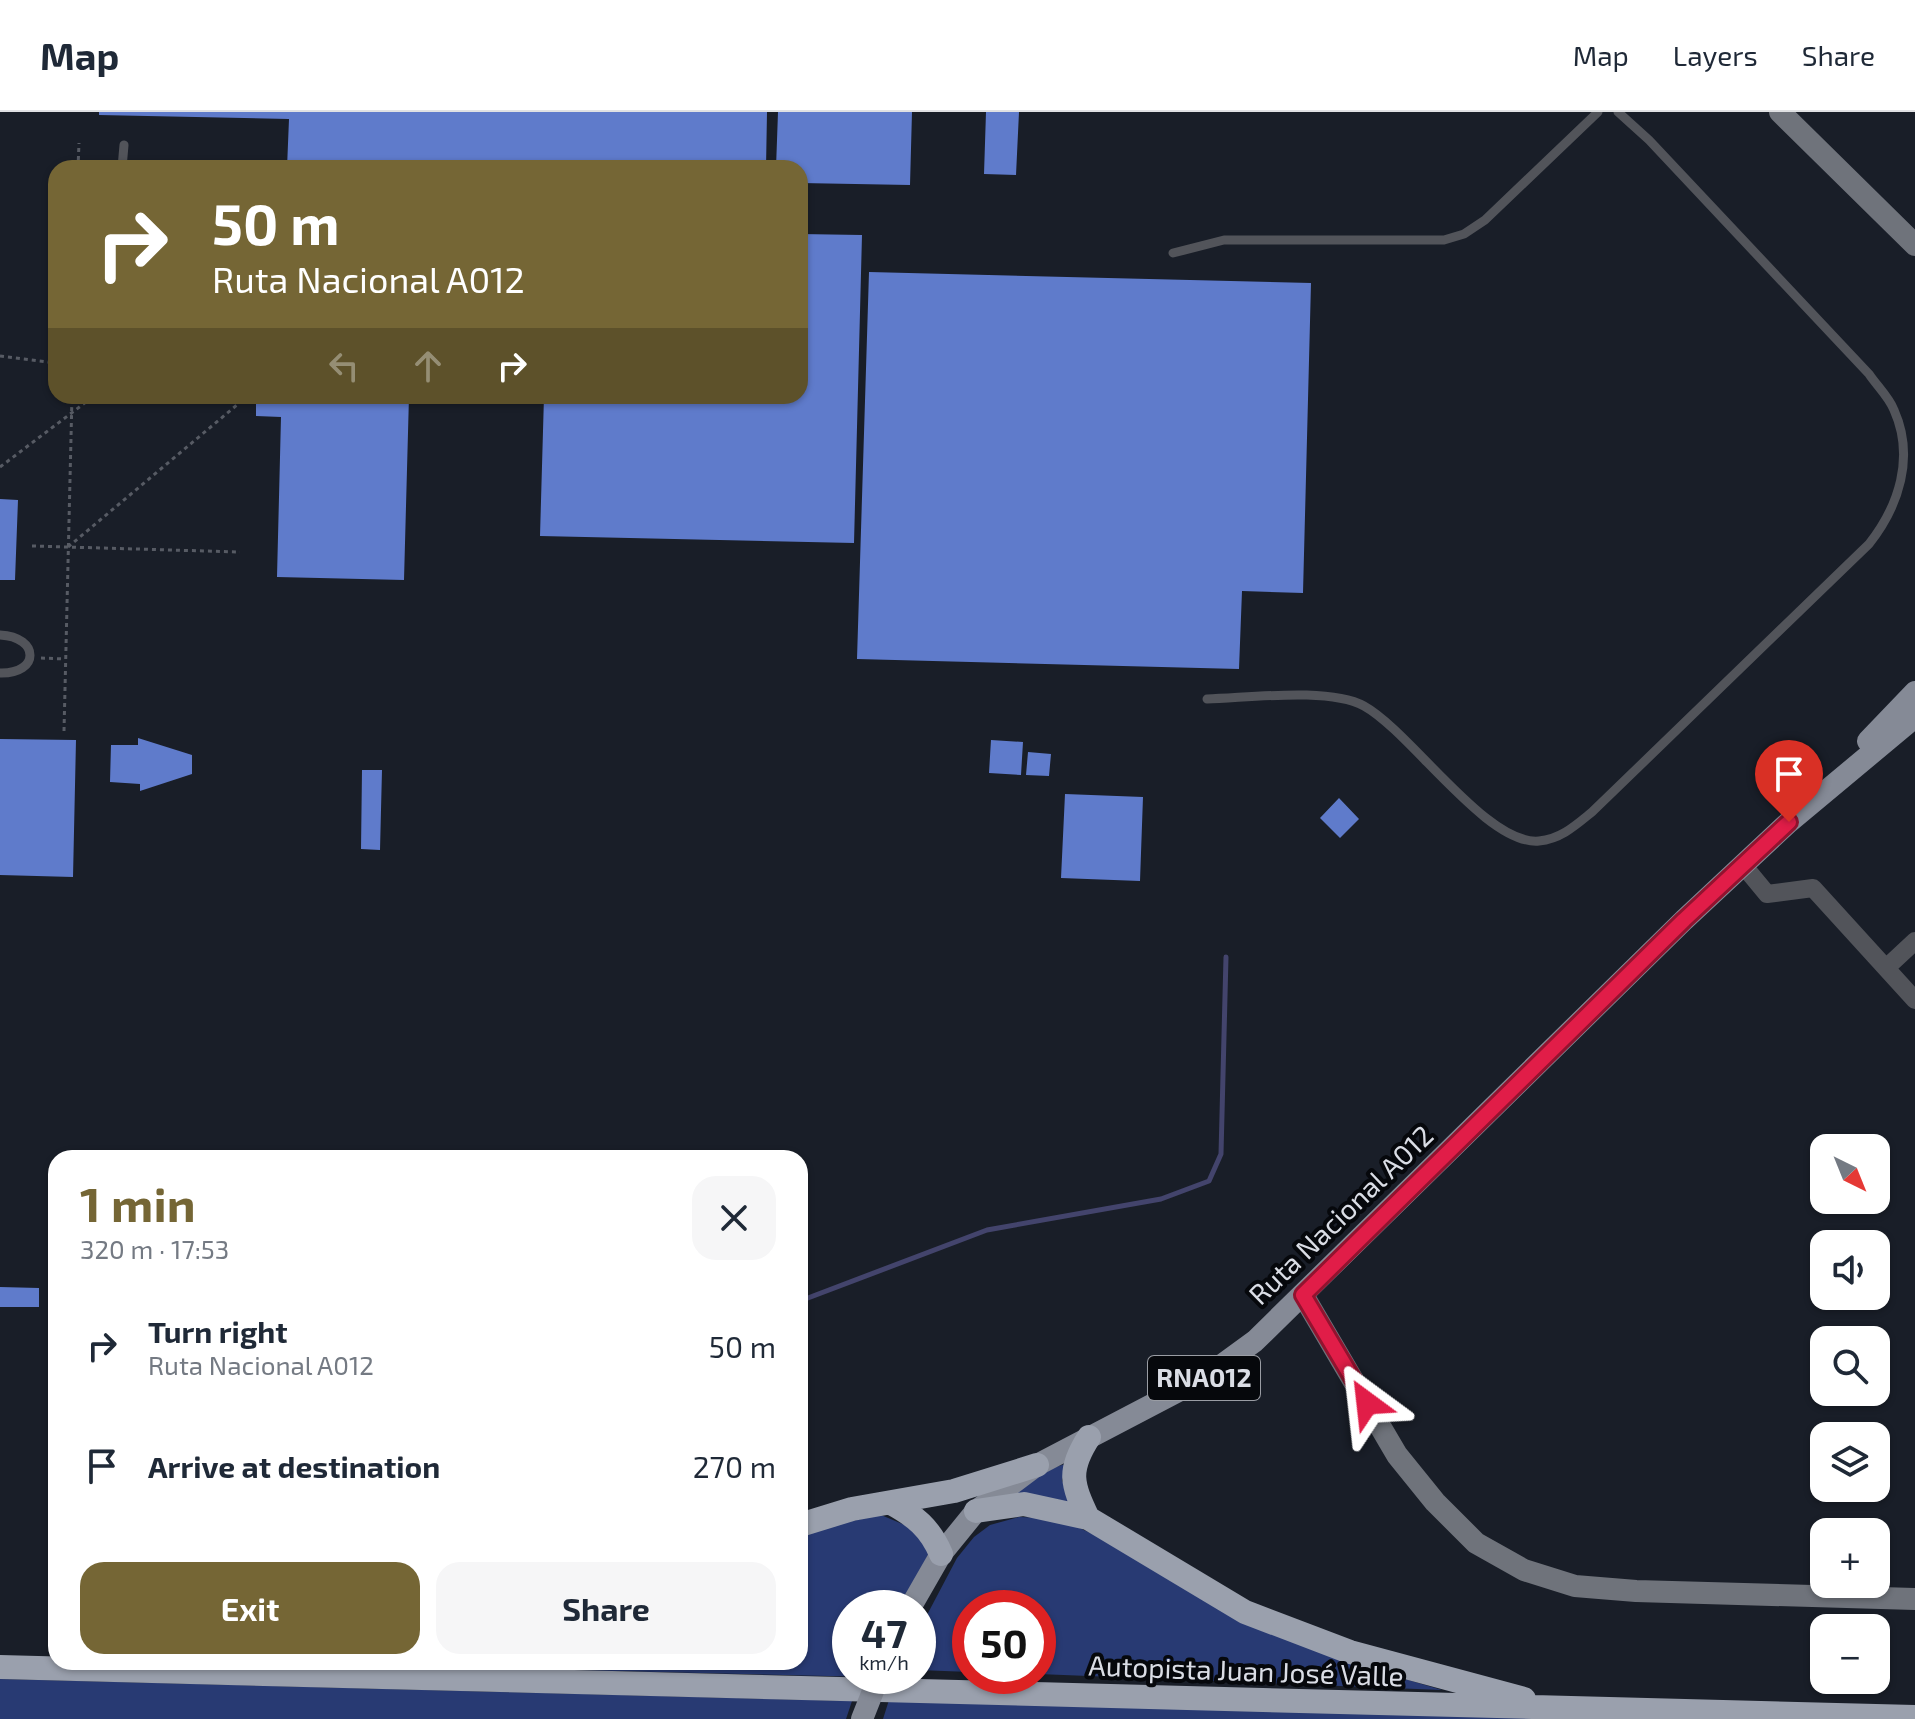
<!DOCTYPE html>
<meta charset="utf-8">
<style>
body{margin:0;font-family:"Exo 2",sans-serif;background:#f6f6f7;color:#1f2937;height:100vh;display:flex;flex-direction:column;font-size:30px;white-space:nowrap}
*{box-sizing:border-box;margin:0}
p{font-size:26px;color:#747a83}
.icon{flex:none;width:44px;height:44px;fill:none;stroke:currentColor;stroke-width:2;stroke-linecap:round;stroke-linejoin:round}
.map{position:relative;flex:1;overflow:hidden}
.details{position:absolute;left:48px;top:1038px;width:760px;height:520px;display:flex;flex-direction:column;background:#fff;border-radius:24px;box-shadow:0 2px 6px #0004}
.details>*{flex:none}
.banner{position:absolute;left:48px;top:48px;width:760px;height:244px;border-radius:24px;box-shadow:0 2px 6px #0004;background:#756635;color:#fff;overflow:hidden}
.needle{width:52px;rotate:137deg}
.fabs{position:absolute;left:1810px;top:1022px;display:grid;gap:16px}
.fabs a{display:grid;place-items:center;width:80px;height:80px;border-radius:16px;background:#fff;box-shadow:0 2px 6px #0004;font-size:40px}
.speed{position:absolute;left:832px;top:1478px;display:flex;gap:16px;font-size:40px;font-weight:700;text-align:center}
.speed>*{display:grid;place-content:center;width:104px;height:104px;border-radius:50%;background:#fff;box-shadow:0 2px 6px #0004;line-height:1}
.speed small{font-size:20px;font-weight:400}
.speed .limit{border:12px solid #d22;background:#fff;color:#111}
.pin{position:absolute;display:grid;place-items:center;width:68px;height:68px;color:#fff;margin:-82px -34px;border-radius:50% 50% 50% 0;rotate:-45deg;box-shadow:0 0 8px #0007}
.pin .icon{rotate:45deg}
.me{position:absolute;width:88px;margin:-44px;rotate:330deg;stroke-linejoin:round;filter:drop-shadow(0 0 6px #0008)}
.turn{display:flex;align-items:center;gap:28px;height:168px;padding:0 32px;font-size:36px}
.turn .icon{width:104px;height:104px;stroke-width:2.5}
.turn b{display:block;font-size:56px;line-height:68px}
.lanes{display:flex;align-items:center;height:76px;padding:0 32px;background:#0003;justify-content:center;gap:40px;direction:ltr}
.lanes .off{opacity:.35}
.round{display:grid;place-items:center;flex:none;width:84px;height:84px;border-radius:24px;background:#f6f6f7}
.overview{display:flex;align-items:center;justify-content:space-between;height:136px;padding:0 32px}
h1{font-size:48px;font-weight:700;line-height:60px;color:#756635}
.button{display:flex;gap:16px;margin-top:auto;padding:16px 32px}
.button a{flex:1;height:92px;border-radius:24px;background:#756635;color:#fff;font-size:32px;font-weight:700;line-height:92px;text-align:center}
.button a+a{background:#f6f6f7;color:#1f2937}
ul{padding:0;list-style:none}
li{display:flex;align-items:center;gap:24px;height:120px;padding:0 32px}
li div{flex:1}
li b{display:block;font-size:30px}
li em{font-style:normal}
header{display:flex;align-items:center;gap:48px;box-sizing:border-box;height:112px;padding:0 40px;background:#fff;border-bottom:2px solid #e0e1e3}
header strong{font-size:38px}
nav{display:flex;gap:44px;margin-inline-start:auto;font-size:28px}
.map>svg:first-child{display:block}
.green{fill:#283a73}
.lines{fill:none;stroke-linecap:round;stroke-linejoin:round}
.stream{stroke:#43446c;stroke-width:5}
.building{fill:#5f7bcb}
.path{stroke:#575b64;stroke-width:3;stroke-dasharray:4 4;stroke-linecap:butt}
.service{stroke:#52545a;stroke-width:9}
.minor{stroke:#52545a;stroke-width:18}
.secondary{stroke:#6f737b;stroke-width:22}
.primary{stroke:#858a96;stroke-width:22}
.motorway{stroke:#9aa0ad;stroke-width:24}
.primary-bridge{stroke:#858a96;stroke-width:22}
.route-casing{stroke:#92132f;stroke-width:20}
.route{stroke:#e11d48;stroke-width:14}
.labels{text-anchor:middle;stroke-width:8;stroke-linejoin:round;paint-order:stroke}
.shield{fill:#06080c;stroke:#9a9da4;stroke-width:2}
.shield-label{font-size:26px;font-weight:bold;fill:#dadde5}
.street-label{font-size:28px;fill:#dadde5;stroke:#06080c}
</style>
<header>
<strong>Map</strong>
<nav><a>Map</a><a>Layers</a><a>Share</a></nav>
</header>
<div class="map">
<svg width="1915" height="1607" viewBox="0 0 1915 1607">
<rect width="100%" height="100%" fill="#191e28"/>
<path class="green" d="M 1068,1351 L 1062,1368 L 1072,1394 L 1015,1381 L 1050,1357 Z
M 881,1403 L 912,1416 L 929,1441 L 902,1496 L 850,1496 L 850,1564 L 872,1565 L 397,1554 L 420,1550 L 800,1550 L 800,1424 L 832,1413 Z
M 1019,1405 L 1043,1406 L 1075,1414 L 1137,1442 L 1351,1551 L 1442,1578 L 1038,1562 L 1038,1496 L 970,1496 L 970,1560 L 918,1558 L 918,1520 L 957,1446 L 974,1425 L 990,1413 Z
M 0,1567 L 852,1589 L 846,1607 L 0,1607 Z
M 889,1588 L 1611,1607 L 883,1607 Z"/>
<g class="lines">
<path class="stream" d="M 800,1189 L 987,1118 L 1161,1087 L 1209,1069 L 1221,1042 L 1226,845"/>
</g>
<path class="building" d="M 99,0 L 767,0 L 766,56 L 287,56 L 289,7 L 99,3 Z
M 778,0 L 912,0 L 910,73 L 800,71 L 800,56 L 776,56 Z
M 986,0 L 1019,0 L 1016,63 L 984,62 Z
M 800,122 L 862,123 L 854,431 L 540,424 L 544,284 L 800,284 Z
M 869,160 L 1311,171 L 1303,481 L 1242,479 L 1239,557 L 857,547 Z
M 256,284 L 409,284 L 404,468 L 277,465 L 281,305 L 256,304 Z
M 0,387 L 18,388 L 15,468 L 0,468 Z
M 138,626 L 192,643 L 192,662 L 140,679 L 140,672 L 110,670 L 111,633 L 138,633 Z
M 0,627 L 76,628 L 73,765 L 0,763 Z
M 991,628 L 1023,630 L 1021,663 L 989,661 Z
M 1028,640 L 1051,642 L 1049,664 L 1026,663 Z
M 362,658 L 382,658 L 380,738 L 361,737 Z
M 1065,682 L 1143,685 L 1140,769 L 1061,766 Z
M 1339,686 L 1359,707 L 1340,726 L 1320,706 Z
M 0,1175 L 39,1176 L 39,1195 L 0,1195 Z"/>
<g class="lines">
<path class="path" d="M 78,56 L 79,31
M 0,244 L 56,251
M 0,355 L 94,284
M 32,434 L 240,440
M 68,435 L 244,287
M 41,546 L 65,547
M 64,619 L 72,284"/>
<path class="service" d="M 122,56 L 124,33
M 1173,141 L 1224,128 L 1444,128 L 1464,122 L 1485,108 L 1598,0
M 0,523 C 40,525 40,562 0,561
M 1207,587 C 1248,586 1329,575 1364,594 C 1411,620 1487,734 1539,729 C 1561,727 1576,713 1592,700 L 1869,432 C 1899,394 1915,345 1894,298 C 1889,285 1877,274 1869,262 L 1649,28 L 1618,0"/>
<path class="minor" d="M 1743,753 L 1767,782 L 1813,776 L 1915,888
M 1886,856 L 1915,829"/>
<path class="secondary" d="M 1780,0 L 1915,133
M 1303,1183 L 1397,1343 L 1435,1390 L 1476,1431 L 1524,1458 L 1575,1474 L 1636,1479 L 1915,1487"/>
<path class="primary" d="M 1868,629 L 1915,580
M 910,1496 L 941,1442 L 976,1399 L 1037,1353 L 1207,1264 L 1255,1229 L 1684,808 L 1789,710 L 1915,605"/>
<path class="motorway" d="M 891,1391 C 915,1404 930,1416 941,1442
M 976,1399 L 1024,1392 L 1088,1406 L 1245,1500 L 1350,1540 L 1524,1587
M 1088,1406 C 1072,1372 1067,1359 1089,1325
M 800,1413 L 852,1397 L 954,1379 L 1037,1353
M 0,1555 L 1915,1605"/>
<path class="primary-bridge" d="M 862,1607 L 879,1564"/>
</g>
<g class="lines">
<g class="route-casing">
<path id="route" d="M 1367,1291 L 1303,1183 L 1684,808 L 1789,710"/>
</g>
<use href="#route" class="route"/>
</g>
<g class="labels">
<rect class="shield" x="1148" y="1244" width="112" height="44" rx="6"/>
<g class="shield-label">
<text x="1204" y="1275">RNA012</text>
</g>
<g class="street-label">
<text transform="translate(1341 1103) rotate(-44)" y="10">Ruta Nacional A012</text>
<text transform="translate(1246 1559) rotate(2)" y="10">Autopista Juan José Valle</text>
</g>
</g>
</svg>
<div class="fabs">
<a><svg class="needle" viewBox="-14 -14 28 28"><path d="M0-13l5 13h-10z" fill="#e53935"/><path d="M0 13l5-13h-10z" fill="#747a83"/></svg></a>
<a><svg class="icon" aria-label="sound" viewBox="0 0 24 24"><path d="M4 9h4l5-4v14l-5-4H4zM17 9q2 3 0 6"/></svg></a>
<a><svg class="icon" aria-label="search" viewBox="0 0 24 24"><circle cx="10" cy="10" r="6"/><path d="M15 15l6 6"/></svg></a>
<a><svg class="icon" aria-label="layers" viewBox="0 0 24 24"><path d="M12 4l9 5-9 5-9-5zM3 14l9 5 9-5"/></svg></a>
<a>+</a>
<a>−</a>
</div>
<div class="speed"><div>47<small>km/h</small></div><div class="limit">50</div></div>
<div class="pin" style="left:1789px;top:710px;background:#d93025"><svg class="icon" aria-label="arrive" viewBox="0 0 24 24"><path d="M6 21V4h12l-3 4 3 4H6"/></svg></div>
<svg class="me" style="left:1367px;top:1291px" viewBox="-20 -20 40 40"><path d="M0-17L14 15 0 8-14 15z" fill="#e11d48" stroke="#fff" stroke-width="4"/></svg>
<div class="banner">
<div class="turn"><svg class="icon" aria-label="right" viewBox="0 0 24 24"><path d="M7 20v-9h11M14 6l5 5-5 5"/></svg><div><b>50 m</b>Ruta Nacional A012</div></div>
<div class="lanes"><svg class="icon off" aria-label="left" viewBox="0 0 24 24"><path d="M17 20v-9H6M10 6l-5 5 5 5"/></svg><svg class="icon off" aria-label="ahead" viewBox="0 0 24 24"><path d="M12 20V5M6 11l6-6 6 6"/></svg><svg class="icon" aria-label="right" viewBox="0 0 24 24"><path d="M7 20v-9h11M14 6l5 5-5 5"/></svg></div>
</div>
<section class="details">
<div class="overview"><div><h1>1 min</h1><p>320 m · 17:53</p></div><a class="round"><svg class="icon" aria-label="close" viewBox="0 0 24 24"><path d="M6 6l12 12M18 6L6 18"/></svg></a></div>
<ul>
<li><svg class="icon" aria-label="right" viewBox="0 0 24 24"><path d="M7 20v-9h11M14 6l5 5-5 5"/></svg><div><b>Turn right</b><p>Ruta Nacional A012</p></div><em>50 m</em></li>
<li><svg class="icon" aria-label="arrive" viewBox="0 0 24 24"><path d="M6 21V4h12l-3 4 3 4H6"/></svg><div><b>Arrive at destination</b></div><em>270 m</em></li>
</ul>
<div class="button"><a>Exit</a><a>Share</a></div>
</section>
</div>
